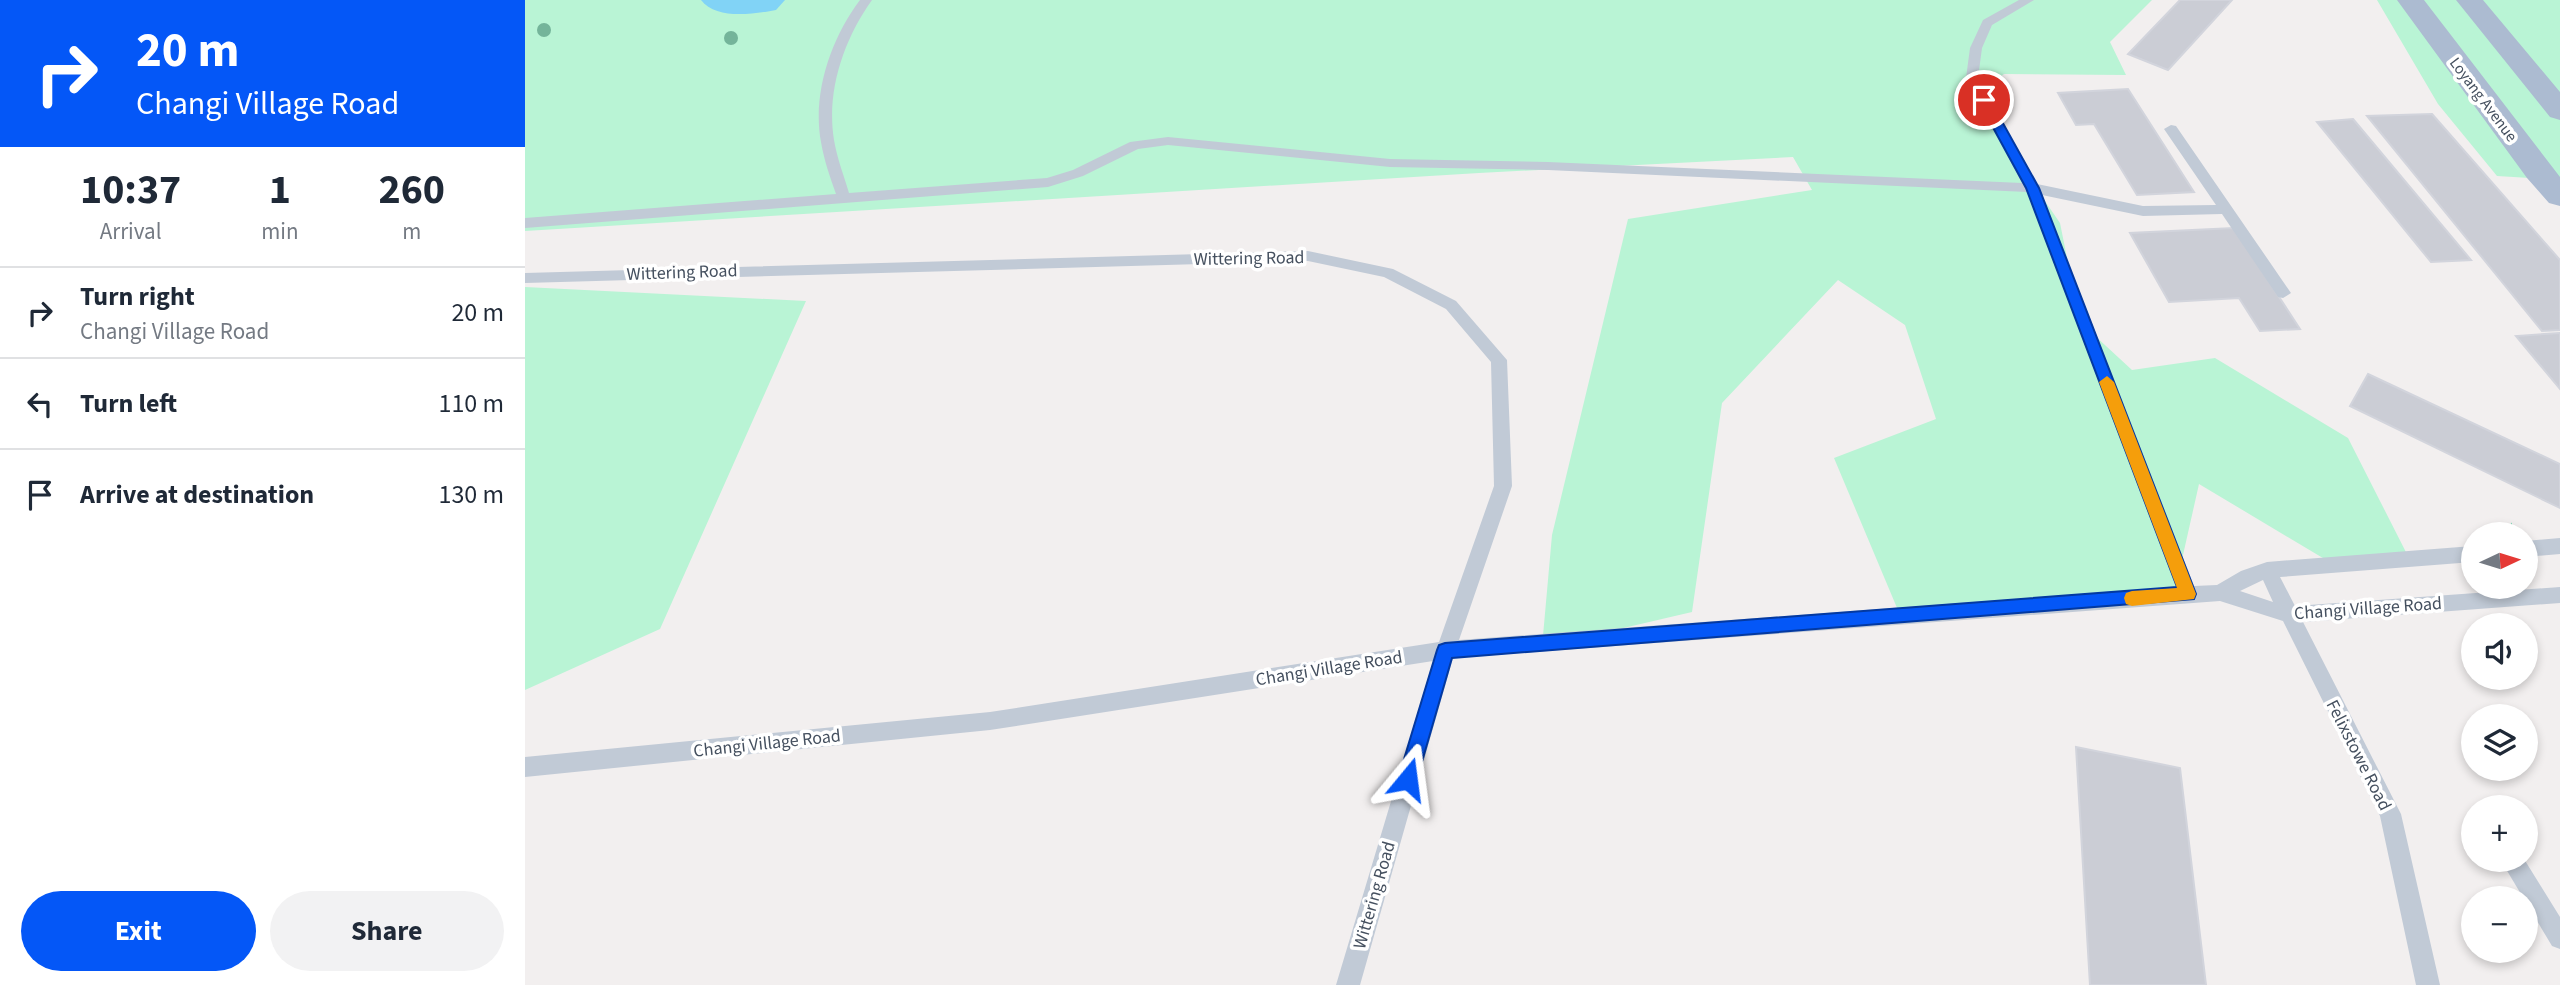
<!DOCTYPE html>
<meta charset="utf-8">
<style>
body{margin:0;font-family:"Source Sans 3",sans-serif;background:#f2f2f3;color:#1f2937;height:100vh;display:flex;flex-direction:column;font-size:26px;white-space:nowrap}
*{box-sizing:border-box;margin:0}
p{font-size:23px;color:#747a83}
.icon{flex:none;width:38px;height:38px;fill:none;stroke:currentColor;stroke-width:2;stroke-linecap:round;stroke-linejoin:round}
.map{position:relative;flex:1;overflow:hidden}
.side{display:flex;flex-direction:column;background:#fff;width:525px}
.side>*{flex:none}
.hud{background:#0457f7;color:#fff;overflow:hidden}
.needle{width:46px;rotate:86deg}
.tools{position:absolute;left:1936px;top:522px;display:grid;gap:14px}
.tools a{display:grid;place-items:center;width:77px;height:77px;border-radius:50%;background:#fff;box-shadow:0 4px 10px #0003;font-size:35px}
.pin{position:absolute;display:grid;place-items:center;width:60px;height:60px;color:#fff;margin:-30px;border:4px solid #fff;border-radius:50%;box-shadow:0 2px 7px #0007}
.me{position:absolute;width:77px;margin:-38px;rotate:16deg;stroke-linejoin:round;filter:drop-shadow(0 0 5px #0008)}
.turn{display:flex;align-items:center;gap:24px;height:147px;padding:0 21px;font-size:32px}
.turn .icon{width:91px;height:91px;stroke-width:2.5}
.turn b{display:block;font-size:49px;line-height:60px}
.eta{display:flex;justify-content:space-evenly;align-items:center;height:119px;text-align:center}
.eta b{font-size:42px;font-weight:700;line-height:49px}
.button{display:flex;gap:14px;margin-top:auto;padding:14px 21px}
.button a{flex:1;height:80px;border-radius:42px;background:#0457f7;color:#fff;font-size:28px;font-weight:700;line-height:80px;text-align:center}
.button a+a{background:#f2f2f3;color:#1f2937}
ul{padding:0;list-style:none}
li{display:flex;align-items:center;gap:21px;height:91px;padding:0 21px;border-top:2px solid #e0e1e3}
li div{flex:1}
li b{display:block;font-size:26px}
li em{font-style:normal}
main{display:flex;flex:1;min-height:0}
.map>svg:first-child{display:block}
.green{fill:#b9f4d5}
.water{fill:#81d3f6}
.building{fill:#cbcdd5;stroke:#d2d4dc;stroke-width:2}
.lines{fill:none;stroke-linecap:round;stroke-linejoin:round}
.path{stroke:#6dd6ac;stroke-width:4.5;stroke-dasharray:5 3.5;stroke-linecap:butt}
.lane{fill:#c1cad6;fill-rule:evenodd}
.primary{fill:#acbbd1;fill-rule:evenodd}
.tree{fill:#74b49a}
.route{fill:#0457f7;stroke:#0339a1;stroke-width:2}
.slow{fill:#f59e0b}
.labels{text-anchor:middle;stroke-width:7;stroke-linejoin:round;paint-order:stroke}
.far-street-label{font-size:16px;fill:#45505f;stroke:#fff}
.street-label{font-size:18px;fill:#45505f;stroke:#fff}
</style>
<main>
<section class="side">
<div class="hud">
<div class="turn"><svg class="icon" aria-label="right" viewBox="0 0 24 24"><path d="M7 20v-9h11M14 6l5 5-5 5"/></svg><div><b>20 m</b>Changi Village Road</div></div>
</div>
<div class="eta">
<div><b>10:37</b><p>Arrival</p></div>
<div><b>1</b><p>min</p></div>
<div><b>260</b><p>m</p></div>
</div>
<ul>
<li><svg class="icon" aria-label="right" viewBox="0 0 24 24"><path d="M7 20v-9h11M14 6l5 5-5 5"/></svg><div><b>Turn right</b><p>Changi Village Road</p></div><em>20 m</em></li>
<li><svg class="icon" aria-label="left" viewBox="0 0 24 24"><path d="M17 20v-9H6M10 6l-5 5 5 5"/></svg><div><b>Turn left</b></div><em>110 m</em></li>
<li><svg class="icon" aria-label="arrive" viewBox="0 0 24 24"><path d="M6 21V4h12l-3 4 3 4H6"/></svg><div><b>Arrive at destination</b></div><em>130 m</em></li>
</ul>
<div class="button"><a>Exit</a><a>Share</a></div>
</section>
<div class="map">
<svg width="2035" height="985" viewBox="0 0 2035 985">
<rect width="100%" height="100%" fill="#f2efef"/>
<path class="green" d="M 0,0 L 1627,0 L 1585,42 L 1601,75 L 1479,74 L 1465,84 L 1473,133 L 1535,223 L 1555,322 L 1607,370 L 1690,358 L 1823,438 L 1887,564 L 1818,570 L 1674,484 L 1649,595 L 1375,615 L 1309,458 L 1411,419 L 1380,325 L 1313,280 L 1197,403 L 1167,612 L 1017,647 L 1027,535 L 1103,219 L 1287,190 L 1268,157 L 954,173 L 0,231 Z
M 1852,0 L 2035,0 L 2035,180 L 1972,176 L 1913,104 Z
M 0,287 L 281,301 L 135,629 L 0,690 Z"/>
<path class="water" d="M 176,0 L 260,0 L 251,10 C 228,14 191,20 176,0 Z"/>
<path class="building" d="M 1655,0 L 1707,0 L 1643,70 L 1603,54 Z
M 1603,89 L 1669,192 L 1612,195 L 1569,124 L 1551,125 L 1533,93 Z
M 1907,114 L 2035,260 L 2035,330 L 2017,331 L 1842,116 Z
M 1828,119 L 1946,260 L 1906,262 L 1792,122 Z
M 1709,228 L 1775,329 L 1735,331 L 1714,298 L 1644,302 L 1605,233 Z
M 2035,333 L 2035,389 L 1991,336 Z
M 1843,374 L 2035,464 L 2035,508 L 1825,406 Z
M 1551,747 L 1655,768 L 1681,985 L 1565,985 Z"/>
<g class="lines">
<path class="path" d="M 1961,529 L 1987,525"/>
<path class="lane" d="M 335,0 L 347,0 C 319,39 301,91 309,140 C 312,158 319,176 324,193 L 522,178 L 548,170 L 605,142 L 643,137 L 865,159 L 1023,162 L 1497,183 L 1441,78 L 1445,48 L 1458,20 L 1494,0 L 1509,0 L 1467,25 L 1457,48 L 1453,78 L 1512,184 L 1618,206 L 1691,205 L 1639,129 L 1646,125 L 1651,126 L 1766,293 L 1758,298 L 1753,297 L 1697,214 L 1618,216 L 1517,195 L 1669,586 L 1692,585 L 1716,571 L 1742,562 L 1948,546 L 1948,562 L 1755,577 L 1770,606 L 2035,587 L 2035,603 L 1778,622 L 1876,814 L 1915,985 L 1891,985 L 1855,816 L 1758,621 L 1695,601 L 928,658 L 835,985 L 811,985 L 908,661 L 465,730 L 0,777 L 0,757 L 465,712 L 914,642 L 969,486 L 966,362 L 921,309 L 859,277 L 783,261 L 0,283 L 0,273 L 783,251 L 868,269 L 931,301 L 982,360 L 987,486 L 934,640 L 1651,587 L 1502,192 L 1023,170 L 865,167 L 643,145 L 613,149 L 558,176 L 523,187 L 0,228 L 0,218 L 311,194 C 305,177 299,160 296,142 C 287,94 306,38 335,0 ZM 1738,580 L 1748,602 L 1715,591 Z
M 2035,538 L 2035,554 L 2000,557 L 2000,541 Z
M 1975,859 L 1999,859 L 2035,917 L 2035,949 L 2027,946 Z"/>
<path class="primary" d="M 1872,0 L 1899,0 L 2035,177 L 2035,206 L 2024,203 L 2002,178 Z
M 1931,0 L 1958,0 L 2035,92 L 2035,120 L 2025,117 Z"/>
</g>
<g class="tree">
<circle cx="19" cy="30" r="7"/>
<circle cx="206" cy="38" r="7"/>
</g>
<path class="route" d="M 1459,96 L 1465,100 L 1514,188 L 1671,594 L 1669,599 L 927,658 L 892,779 L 890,785 L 883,788 L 876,785 L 873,779 L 912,650 L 914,645 L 920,643 L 1652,587 L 1501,188 L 1453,100 Z"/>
<path class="slow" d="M 1582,376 L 1589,382 L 1671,594 L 1669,599 L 1607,606 L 1601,604 L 1599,598 L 1601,593 L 1607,591 L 1652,588 L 1574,382 Z"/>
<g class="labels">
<g class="far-street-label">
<text transform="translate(1959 99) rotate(53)" y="6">Loyang Avenue</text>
</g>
<g class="street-label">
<text transform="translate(724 258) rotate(-1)" y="6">Wittering Road</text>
<text transform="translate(157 272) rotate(-2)" y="6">Wittering Road</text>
<text transform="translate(1843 608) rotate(-4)" y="6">Changi Village Road</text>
<text transform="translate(804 668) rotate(-9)" y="6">Changi Village Road</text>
<text transform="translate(242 743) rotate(-6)" y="6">Changi Village Road</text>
<text transform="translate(1834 755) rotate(63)" y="6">Felixstowe Road</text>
<text transform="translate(849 895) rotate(-74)" y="6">Wittering Road</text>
</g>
</g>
</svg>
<div class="tools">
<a><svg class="needle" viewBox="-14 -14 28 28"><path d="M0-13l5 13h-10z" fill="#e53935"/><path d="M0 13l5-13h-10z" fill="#747a83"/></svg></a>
<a><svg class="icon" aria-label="sound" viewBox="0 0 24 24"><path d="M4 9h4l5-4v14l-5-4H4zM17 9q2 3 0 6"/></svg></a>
<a><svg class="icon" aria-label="layers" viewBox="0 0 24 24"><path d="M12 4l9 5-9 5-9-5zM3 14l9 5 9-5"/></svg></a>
<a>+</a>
<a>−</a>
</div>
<div class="pin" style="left:1459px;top:100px;background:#d93025"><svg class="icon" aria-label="arrive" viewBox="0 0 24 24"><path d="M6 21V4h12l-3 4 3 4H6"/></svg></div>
<svg class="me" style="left:883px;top:779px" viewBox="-20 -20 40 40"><path d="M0-17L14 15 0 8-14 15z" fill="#0457f7" stroke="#fff" stroke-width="4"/></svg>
</div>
</main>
